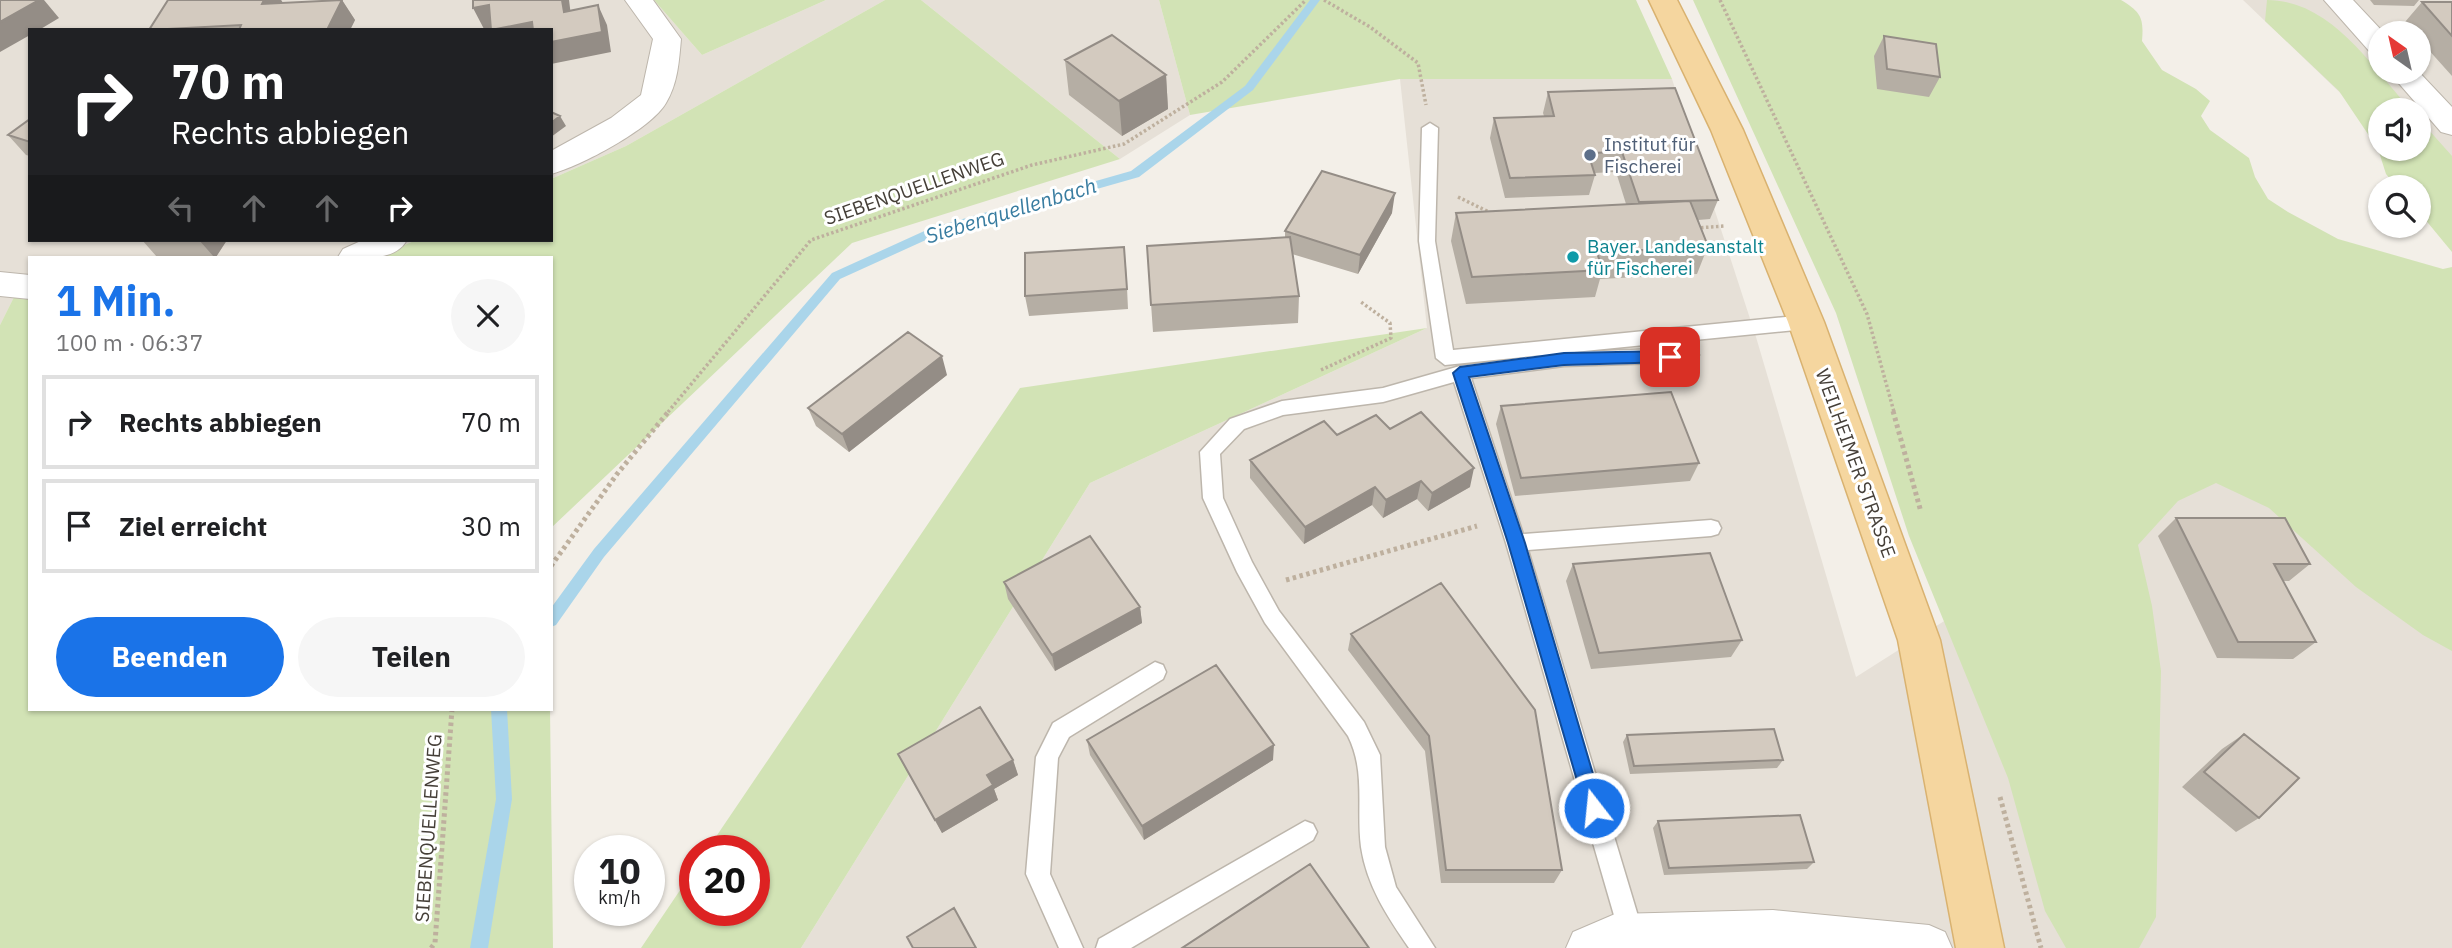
<!DOCTYPE html>
<html lang="de">
<meta charset="utf-8">
<style>
body{margin:0;font-family:"IBM Plex Sans",sans-serif;background:#f6f6f6;color:#202124;height:100vh;display:flex;flex-direction:column;font-size:26px;white-space:nowrap}
*{box-sizing:border-box;margin:0}
p{font-size:23px;color:#757577}
.icon{flex:none;width:38px;height:38px;fill:none;stroke:currentColor;stroke-width:2;stroke-linecap:round;stroke-linejoin:round}
.map{position:relative;flex:1;overflow:hidden}
.sheet{position:absolute;left:28px;top:256px;width:525px;height:455px;display:flex;flex-direction:column;background:#fff;border-radius:0px;box-shadow:0 2px 5px #0004}
.sheet>*{flex:none}
.top-card{position:absolute;left:28px;top:28px;width:525px;height:214px;border-radius:0px;box-shadow:0 2px 5px #0004;background:#202124;color:#fff;overflow:hidden}
.needle{width:46px;rotate:326deg}
.fabs{position:absolute;left:2368px;top:21px;display:grid;gap:14px}
.fabs a{display:grid;place-items:center;width:63px;height:63px;border-radius:50%;background:#fff;box-shadow:0 2px 5px #0004;font-size:35px}
.speed{position:absolute;left:574px;top:835px;display:flex;gap:14px;font-size:35px;font-weight:700;text-align:center}
.speed>*{display:grid;place-content:center;width:91px;height:91px;border-radius:50%;background:#fff;box-shadow:0 2px 5px #0004;line-height:1}
.speed small{font-size:18px;font-weight:400}
.speed .limit{border:10px solid #d22;background:#fff;color:#111}
.pin{position:absolute;display:grid;place-items:center;width:60px;height:60px;color:#fff;margin:-30px;border-radius:14px;box-shadow:0 4px 10px #0006}
.me{position:absolute;width:77px;margin:-38px;rotate:344deg;stroke-linejoin:round;filter:drop-shadow(0 0 5px #0008)}
.turn{display:flex;align-items:center;gap:24px;height:147px;padding:0 28px;font-size:32px}
.turn .icon{width:91px;height:91px;stroke-width:2.5}
.turn b{display:block;font-size:49px;line-height:60px}
.lanes{display:flex;align-items:center;height:66px;padding:0 28px;background:#0003;justify-content:center;gap:35px;direction:ltr}
.lanes .off{opacity:.35}
.round{display:grid;place-items:center;flex:none;width:74px;height:74px;border-radius:37px;background:#f6f6f6}
.head{display:flex;align-items:center;justify-content:space-between;height:119px;padding:0 28px}
h1{font-size:42px;font-weight:700;line-height:52px;color:#1a73e8}
.primary-button{display:flex;gap:14px;margin-top:auto;padding:14px 28px}
.primary-button a{flex:1;height:80px;border-radius:42px;background:#1a73e8;color:#fff;font-size:28px;font-weight:700;line-height:80px;text-align:center}
.primary-button a+a{background:#f6f6f6;color:#202124}
ul{padding:0;list-style:none}
li{display:flex;align-items:center;gap:21px;height:94px;margin:0 14px 10px;padding:0 14px;border:4px solid #e0e0e0;border-radius:0px}
li div{flex:1}
li b{display:block;font-size:26px}
li em{font-style:normal}
.map>svg:first-child{display:block}
.residential{fill:#e6e0d7;fill-rule:evenodd}
.green{fill:#d2e3b5}
.lines{fill:none;stroke-linecap:round;stroke-linejoin:round}
.stream{fill:#aad5ea;fill-rule:evenodd}
.lane-casing{stroke:#bdb6ac;stroke-width:3}
.street-casing{stroke:#bdb6ac;stroke-width:2}
.primary-casing{stroke:#d9b270;stroke-width:3}
.path-far1{stroke:#beb09e;stroke-width:3.5;stroke-dasharray:2.5 2.5;stroke-linecap:butt}
.path{stroke:#beb09e;stroke-width:5;stroke-dasharray:3.5 3.5;stroke-linecap:butt}
.lane{fill:#fff;fill-rule:evenodd}
.street{fill:#fff;fill-rule:evenodd}
.primary{fill:#f5d69f;fill-rule:evenodd}
.wall{fill:#b5aea4}
.shaded-wall{fill:#948d86}
.building{fill:#d3cabf;stroke:#948d86;stroke-width:2}
.route{fill:#1a73e8;stroke:#114b97;stroke-width:2}
.service-dot{fill:#5c6f8a;stroke:#fff;stroke-width:2.5}
.culture-dot{fill:#0f9aa8;stroke:#fff;stroke-width:2.5}
.labels{text-anchor:middle;stroke-width:6;stroke-linejoin:round;paint-order:stroke}
.service-label{font-size:19px;fill:#4e5e75;stroke:#fff;text-anchor:start}
.street-label{font-size:19px;fill:#453f38;stroke:#fff}
.culture-label{font-size:19px;fill:#0d838f;stroke:#fff;text-anchor:start}
.water-label{font-size:21px;font-style:italic;fill:#387ca0;stroke:#fff}
</style>
<div class="map">
<svg width="2452" height="948" viewBox="0 0 2452 948">
<rect width="100%" height="100%" fill="#f3efe8"/>
<path class="residential" d="M 0,0 L 654,0 L 702,55 L 826,0 L 885,0 L 626,146 L 551,179 L 551,30 L 30,30 L 30,240 L 416,240 L 377,257 L 30,257 L 30,294 L 16,293 L 0,325 Z
M 921,0 L 1159,0 L 1190,115 L 1120,159 Z
M 2243,0 L 2452,0 L 2452,199 L 2418,149 L 2418,110 L 2380,110 L 2380,131 ZM 2380,33 L 2418,33 L 2418,72 L 2380,72 Z
M 1400,79 L 1672,79 L 1756,337 L 1856,677 L 2226,442 L 2452,431 L 2452,948 L 801,948 L 1090,483 L 1427,328 Z"/>
<path class="green" d="M 654,0 L 826,0 L 702,55 Z
M 885,0 L 921,0 L 1120,159 L 852,243 L 551,528 L 551,257 L 377,257 L 416,240 L 551,240 L 551,179 L 626,146 Z
M 1159,0 L 1636,0 L 1672,79 L 1400,79 L 1190,115 Z
M 1693,0 L 2121,0 C 2141,12 2144,18 2142,41 L 2162,70 L 2196,89 L 2210,101 L 2201,116 L 2210,130 L 2249,158 L 2255,177 L 2268,199 L 2288,212 L 2338,239 L 2443,269 L 2452,267 L 2452,651 L 2423,635 L 2356,587 L 2269,508 L 2216,483 L 2178,501 L 2138,545 L 2152,606 L 2161,671 L 2156,917 L 2139,948 L 2066,948 L 2045,911 L 2008,778 L 1909,536 L 1836,313 Z
M 2267,0 C 2331,0 2372,67 2411,110 L 2380,110 L 2380,149 L 2418,149 L 2419,119 L 2452,156 L 2452,252 L 2419,212 L 2418,187 L 2397,187 L 2386,174 L 2378,149 L 2339,91 L 2265,21 Z
M 16,293 L 30,294 L 30,709 L 550,709 L 553,948 L 0,948 L 0,325 Z
M 1427,328 L 1090,483 L 801,948 L 641,948 L 695,868 L 695,910 L 754,910 L 754,850 L 707,850 L 1020,388 Z"/>
<g class="lines">
<path class="stream" d="M 1310,0 L 1320,0 L 1253,90 L 1139,177 L 939,234 L 840,279 L 604,557 L 556,625 L 551,627 L 551,608 L 594,549 L 832,273 L 931,228 L 1131,171 L 1245,86 Z
M 491,709 L 507,709 L 512,799 L 488,948 L 470,948 L 496,799 Z"/>
<g class="lane-casing">
<path id="lane" d="M 1430,123 L 1438,128 L 1435,241 L 1453,350 L 1806,315 L 1815,322 L 1806,329 L 1574,352 L 1690,348 L 1699,355 L 1690,362 L 1564,366 L 1471,378 L 1523,534 L 1711,520 L 1718,522 L 1721,528 L 1718,534 L 1711,536 L 1528,550 L 1644,936 L 1641,945 L 1632,948 L 1623,945 L 1620,936 L 1506,543 L 1454,382 L 1383,402 L 1283,415 L 1244,429 L 1220,454 L 1223,498 L 1252,562 L 1279,611 L 1364,722 L 1380,755 L 1385,847 L 1396,887 L 1435,948 L 1409,948 C 1387,916 1367,886 1361,847 C 1356,808 1366,772 1348,736 L 1265,623 L 1237,572 L 1203,498 L 1200,452 L 1230,419 L 1282,401 L 1383,388 L 1460,366 L 1542,355 L 1445,365 L 1436,358 L 1419,241 L 1422,128 Z
M 1155,662 L 1163,665 L 1166,672 L 1163,679 L 1069,737 L 1058,758 L 1050,874 L 1083,948 L 1059,948 L 1026,874 L 1036,757 L 1053,723 Z
M 1305,821 L 1313,824 L 1317,832 L 1313,840 L 1131,948 L 1096,948 L 1099,939 Z"/>
</g>
<g class="street-casing">
<path id="street" d="M 625,0 L 653,0 L 681,39 C 679,61 678,83 666,103 C 651,129 581,166 551,174 L 551,151 L 611,118 L 641,95 L 653,39 Z
M 2324,0 L 2353,0 L 2384,33 L 2380,33 L 2380,55 L 2370,52 Z
M 2418,71 L 2452,107 L 2452,135 L 2441,132 L 2389,72 Z
M 363,240 L 407,240 C 394,263 361,257 338,257 L 343,249 Z
M 0,272 L 30,275 L 30,299 L 0,296 Z
M 1773,910 L 1929,925 L 1945,932 L 1952,948 L 1566,948 L 1573,932 L 1615,914 Z"/>
</g>
<g class="primary-casing">
<path id="primary" d="M 1649,0 L 1677,0 L 1743,130 L 1824,322 L 1940,640 L 2004,948 L 1956,948 L 1898,640 L 1788,322 L 1711,130 Z"/>
</g>
<path class="path-far1" d="M 1324,0 L 1370,27 L 1418,63 L 1426,105
M 1720,0 L 1867,314 L 1894,412
M 1458,197 L 1491,213
M 1696,228 L 1725,226
M 1321,370 L 1391,338 L 1390,323 L 1361,302
M 668,412 L 811,240 L 1032,165 L 1124,144 L 1222,82 L 1306,0"/>
<path class="path" d="M 1893,411 L 1921,512
M 551,566 L 617,474 L 669,411
M 1286,580 L 1477,526
M 2000,797 L 2041,948
M 431,948 L 435,943 L 452,709"/>
<use href="#lane" class="lane"/>
<use href="#street" class="street"/>
<use href="#primary" class="primary"/>
</g>
<path class="wall" d="M 168,0 L 281,0 L 283,3 L 342,0 L 355,20 L 350,30 L 149,30 Z
M 2370,0 L 2419,0 L 2414,6 L 2374,5 Z
M 2422,2 L 2452,2 L 2452,76 L 2418,38 L 2418,33 L 2414,33 L 2405,22 Z
M 1884,36 L 1940,77 L 1929,97 L 1877,89 L 1874,56 Z
M 1065,60 L 1166,75 L 1168,109 L 1122,136 L 1069,95 Z
M 1548,92 L 1718,200 L 1710,219 L 1698,220 L 1708,246 L 1697,274 L 1600,279 L 1595,297 L 1466,304 L 1451,241 L 1456,213 L 1626,204 L 1616,172 L 1594,173 L 1595,175 L 1589,195 L 1505,198 L 1490,138 L 1494,118 L 1544,116 L 1543,113 Z
M 30,119 L 30,156 L 26,155 L 8,135 Z
M 1392,213 L 1358,274 L 1292,254 L 1299,296 L 1298,323 L 1153,332 L 1147,246 L 1285,238 L 1285,231 Z
M 142,240 L 227,240 L 216,257 L 157,257 Z
M 1126,266 L 1128,309 L 1029,316 L 1025,296 Z
M 947,375 L 849,452 L 816,426 L 808,408 Z
M 1501,406 L 1699,463 L 1690,481 L 1515,496 L 1496,424 Z
M 1390,429 L 1470,487 L 1428,511 L 1417,499 L 1383,518 L 1372,505 L 1304,544 L 1250,478 L 1250,460 L 1337,435 Z
M 2176,518 L 2310,564 L 2289,581 L 2283,581 L 2316,642 L 2293,659 L 2217,658 L 2158,536 Z
M 1573,564 L 1742,640 L 1731,657 L 1591,669 L 1566,581 Z
M 1004,582 L 1140,607 L 1142,623 L 1055,671 L 1008,599 Z
M 1351,634 L 1562,870 L 1554,883 L 1441,883 L 1425,751 L 1348,650 Z
M 2244,734 L 2259,818 L 2236,832 L 2182,787 L 2222,749 Z
M 1627,735 L 1783,760 L 1777,768 L 1630,774 L 1623,742 Z
M 1087,740 L 1273,760 L 1144,840 L 1090,755 Z
M 898,754 L 1013,760 L 1018,775 L 994,789 L 998,800 L 942,833 L 905,768 Z
M 1658,821 L 1814,862 L 1807,869 L 1664,875 L 1653,828 Z"/>
<path class="shaded-wall" d="M 39,0 L 44,0 L 59,18 L 39,30 L 30,30 L 30,35 L 0,52 L 0,22 Z
M 264,0 L 281,0 L 285,6 L 262,4 Z
M 342,0 L 355,20 L 350,30 L 327,30 Z
M 562,0 L 569,0 L 573,32 L 564,12 Z
M 489,5 L 500,26 L 484,29 L 473,8 Z
M 598,5 L 607,25 L 611,52 L 551,64 L 551,42 Z
M 532,22 L 536,30 L 493,30 Z
M 1166,75 L 1168,109 L 1122,136 L 1119,101 Z
M 560,116 L 566,126 L 551,137 L 551,123 Z
M 1395,193 L 1392,213 L 1358,274 L 1360,255 Z
M 199,240 L 227,240 L 216,257 L 214,257 Z
M 942,356 L 947,375 L 849,452 L 842,434 Z
M 1474,468 L 1470,487 L 1428,511 L 1432,493 Z
M 1421,481 L 1417,499 L 1383,518 L 1386,500 Z
M 1375,487 L 1372,505 L 1304,544 L 1305,527 Z
M 1140,607 L 1142,623 L 1055,671 L 1052,655 Z
M 1274,745 L 1273,760 L 1144,840 L 1142,826 Z
M 1013,760 L 1018,775 L 994,789 L 998,800 L 942,833 L 935,820 L 987,775 Z"/>
<path class="building" d="M 0,0 L 39,0 L 0,22 Z
M 168,0 L 264,0 L 262,4 L 342,0 L 327,30 L 239,30 L 241,25 L 149,30 Z
M 473,0 L 562,0 L 564,12 L 598,5 L 602,32 L 551,42 L 551,30 L 533,30 L 532,22 L 491,30 L 489,5 L 473,8 Z
M 2422,2 L 2452,2 L 2452,36 Z
M 1112,35 L 1166,75 L 1119,101 L 1065,60 Z
M 1884,36 L 1936,44 L 1940,77 L 1887,69 Z
M 1675,88 L 1718,200 L 1639,202 L 1622,152 L 1588,153 L 1595,175 L 1510,178 L 1494,118 L 1554,116 L 1548,92 Z
M 551,112 L 560,116 L 551,123 Z
M 30,119 L 30,142 L 8,135 Z
M 1322,171 L 1395,193 L 1360,255 L 1285,231 Z
M 1690,201 L 1708,246 L 1597,253 L 1603,270 L 1472,277 L 1456,213 Z
M 1290,237 L 1299,296 L 1151,305 L 1147,246 Z
M 1124,247 L 1127,289 L 1025,296 L 1025,253 Z
M 908,332 L 942,356 L 842,434 L 808,408 Z
M 1671,392 L 1699,463 L 1521,478 L 1501,406 Z
M 1421,412 L 1474,468 L 1432,493 L 1421,481 L 1386,500 L 1375,487 L 1305,527 L 1250,460 L 1324,421 L 1337,435 L 1376,415 L 1390,429 Z
M 2176,518 L 2285,518 L 2310,564 L 2274,564 L 2316,642 L 2238,642 Z
M 1090,536 L 1140,607 L 1052,655 L 1004,582 Z
M 1710,553 L 1742,640 L 1599,653 L 1573,564 Z
M 1441,583 L 1535,710 L 1562,870 L 1446,870 L 1429,736 L 1351,634 Z
M 1216,665 L 1274,745 L 1142,826 L 1087,740 Z
M 980,707 L 1013,760 L 987,775 L 993,785 L 935,820 L 898,754 Z
M 1774,729 L 1783,760 L 1634,766 L 1627,735 Z
M 2244,734 L 2299,778 L 2259,818 L 2204,772 Z
M 1800,815 L 1814,862 L 1669,868 L 1658,821 Z
M 1310,864 L 1369,948 L 1182,948 Z
M 954,908 L 976,948 L 913,948 L 907,937 Z"/>
<path class="route" d="M 1670,351 L 1678,357 L 1670,362 L 1564,365 L 1469,377 L 1525,543 L 1603,808 L 1601,814 L 1594,817 L 1587,814 L 1585,808 L 1508,543 L 1453,373 L 1460,367 L 1564,353 Z"/>
<circle class="service-dot" cx="1590" cy="155" r="7"/>
<circle class="culture-dot" cx="1573" cy="257" r="7"/>
<g class="labels">
<g class="service-label">
<text x="1604" y="151">Institut für<tspan x="1604" dy="22">Fischerei</tspan></text>
</g>
<g class="street-label">
<text transform="translate(914 188) rotate(-19)" y="7">SIEBENQUELLENWEG</text>
<text transform="translate(1856 463) rotate(70)" y="7">WEILHEIMER STRASSE</text>
<text transform="translate(428 828) rotate(-86)" y="7">SIEBENQUELLENWEG</text>
</g>
<g class="culture-label">
<text x="1587" y="253">Bayer. Landesanstalt<tspan x="1587" dy="22">für Fischerei</tspan></text>
</g>
<g class="water-label">
<text transform="translate(1011 211) rotate(-17)" y="7">Siebenquellenbach</text>
</g>
</g>
</svg>
<div class="fabs">
<a><svg class="needle" viewBox="-14 -14 28 28"><path d="M0-13l5 13h-10z" fill="#e53935"/><path d="M0 13l5-13h-10z" fill="#757577"/></svg></a>
<a><svg class="icon" aria-label="sound" viewBox="0 0 24 24"><path d="M4 9h4l5-4v14l-5-4H4zM17 9q2 3 0 6"/></svg></a>
<a><svg class="icon" aria-label="search" viewBox="0 0 24 24"><circle cx="10" cy="10" r="6"/><path d="M15 15l6 6"/></svg></a>
</div>
<div class="speed"><div>10<small>km/h</small></div><div class="limit">20</div></div>
<div class="pin" style="left:1670px;top:357px;background:#d93025"><svg class="icon" aria-label="arrive" viewBox="0 0 24 24"><path d="M6 21V4h12l-3 4 3 4H6"/></svg></div>
<svg class="me" style="left:1594px;top:808px" viewBox="-20 -20 40 40"><circle r="17" fill="#1a73e8" stroke="#fff" stroke-width="3"/><path d="M0-11L8 9 0 5-8 9z" fill="#fff"/></svg>
<div class="top-card">
<div class="turn"><svg class="icon" aria-label="right" viewBox="0 0 24 24"><path d="M7 20v-9h11M14 6l5 5-5 5"/></svg><div><b>70 m</b>Rechts abbiegen</div></div>
<div class="lanes"><svg class="icon off" aria-label="left" viewBox="0 0 24 24"><path d="M17 20v-9H6M10 6l-5 5 5 5"/></svg><svg class="icon off" aria-label="ahead" viewBox="0 0 24 24"><path d="M12 20V5M6 11l6-6 6 6"/></svg><svg class="icon off" aria-label="ahead" viewBox="0 0 24 24"><path d="M12 20V5M6 11l6-6 6 6"/></svg><svg class="icon" aria-label="right" viewBox="0 0 24 24"><path d="M7 20v-9h11M14 6l5 5-5 5"/></svg></div>
</div>
<section class="sheet">
<div class="head"><div><h1>1 Min.</h1><p>100 m · 06:37</p></div><a class="round"><svg class="icon" aria-label="close" viewBox="0 0 24 24"><path d="M6 6l12 12M18 6L6 18"/></svg></a></div>
<ul>
<li><svg class="icon" aria-label="right" viewBox="0 0 24 24"><path d="M7 20v-9h11M14 6l5 5-5 5"/></svg><div><b>Rechts abbiegen</b></div><em>70 m</em></li>
<li><svg class="icon" aria-label="arrive" viewBox="0 0 24 24"><path d="M6 21V4h12l-3 4 3 4H6"/></svg><div><b>Ziel erreicht</b></div><em>30 m</em></li>
</ul>
<div class="primary-button"><a>Beenden</a><a>Teilen</a></div>
</section>
</div>
